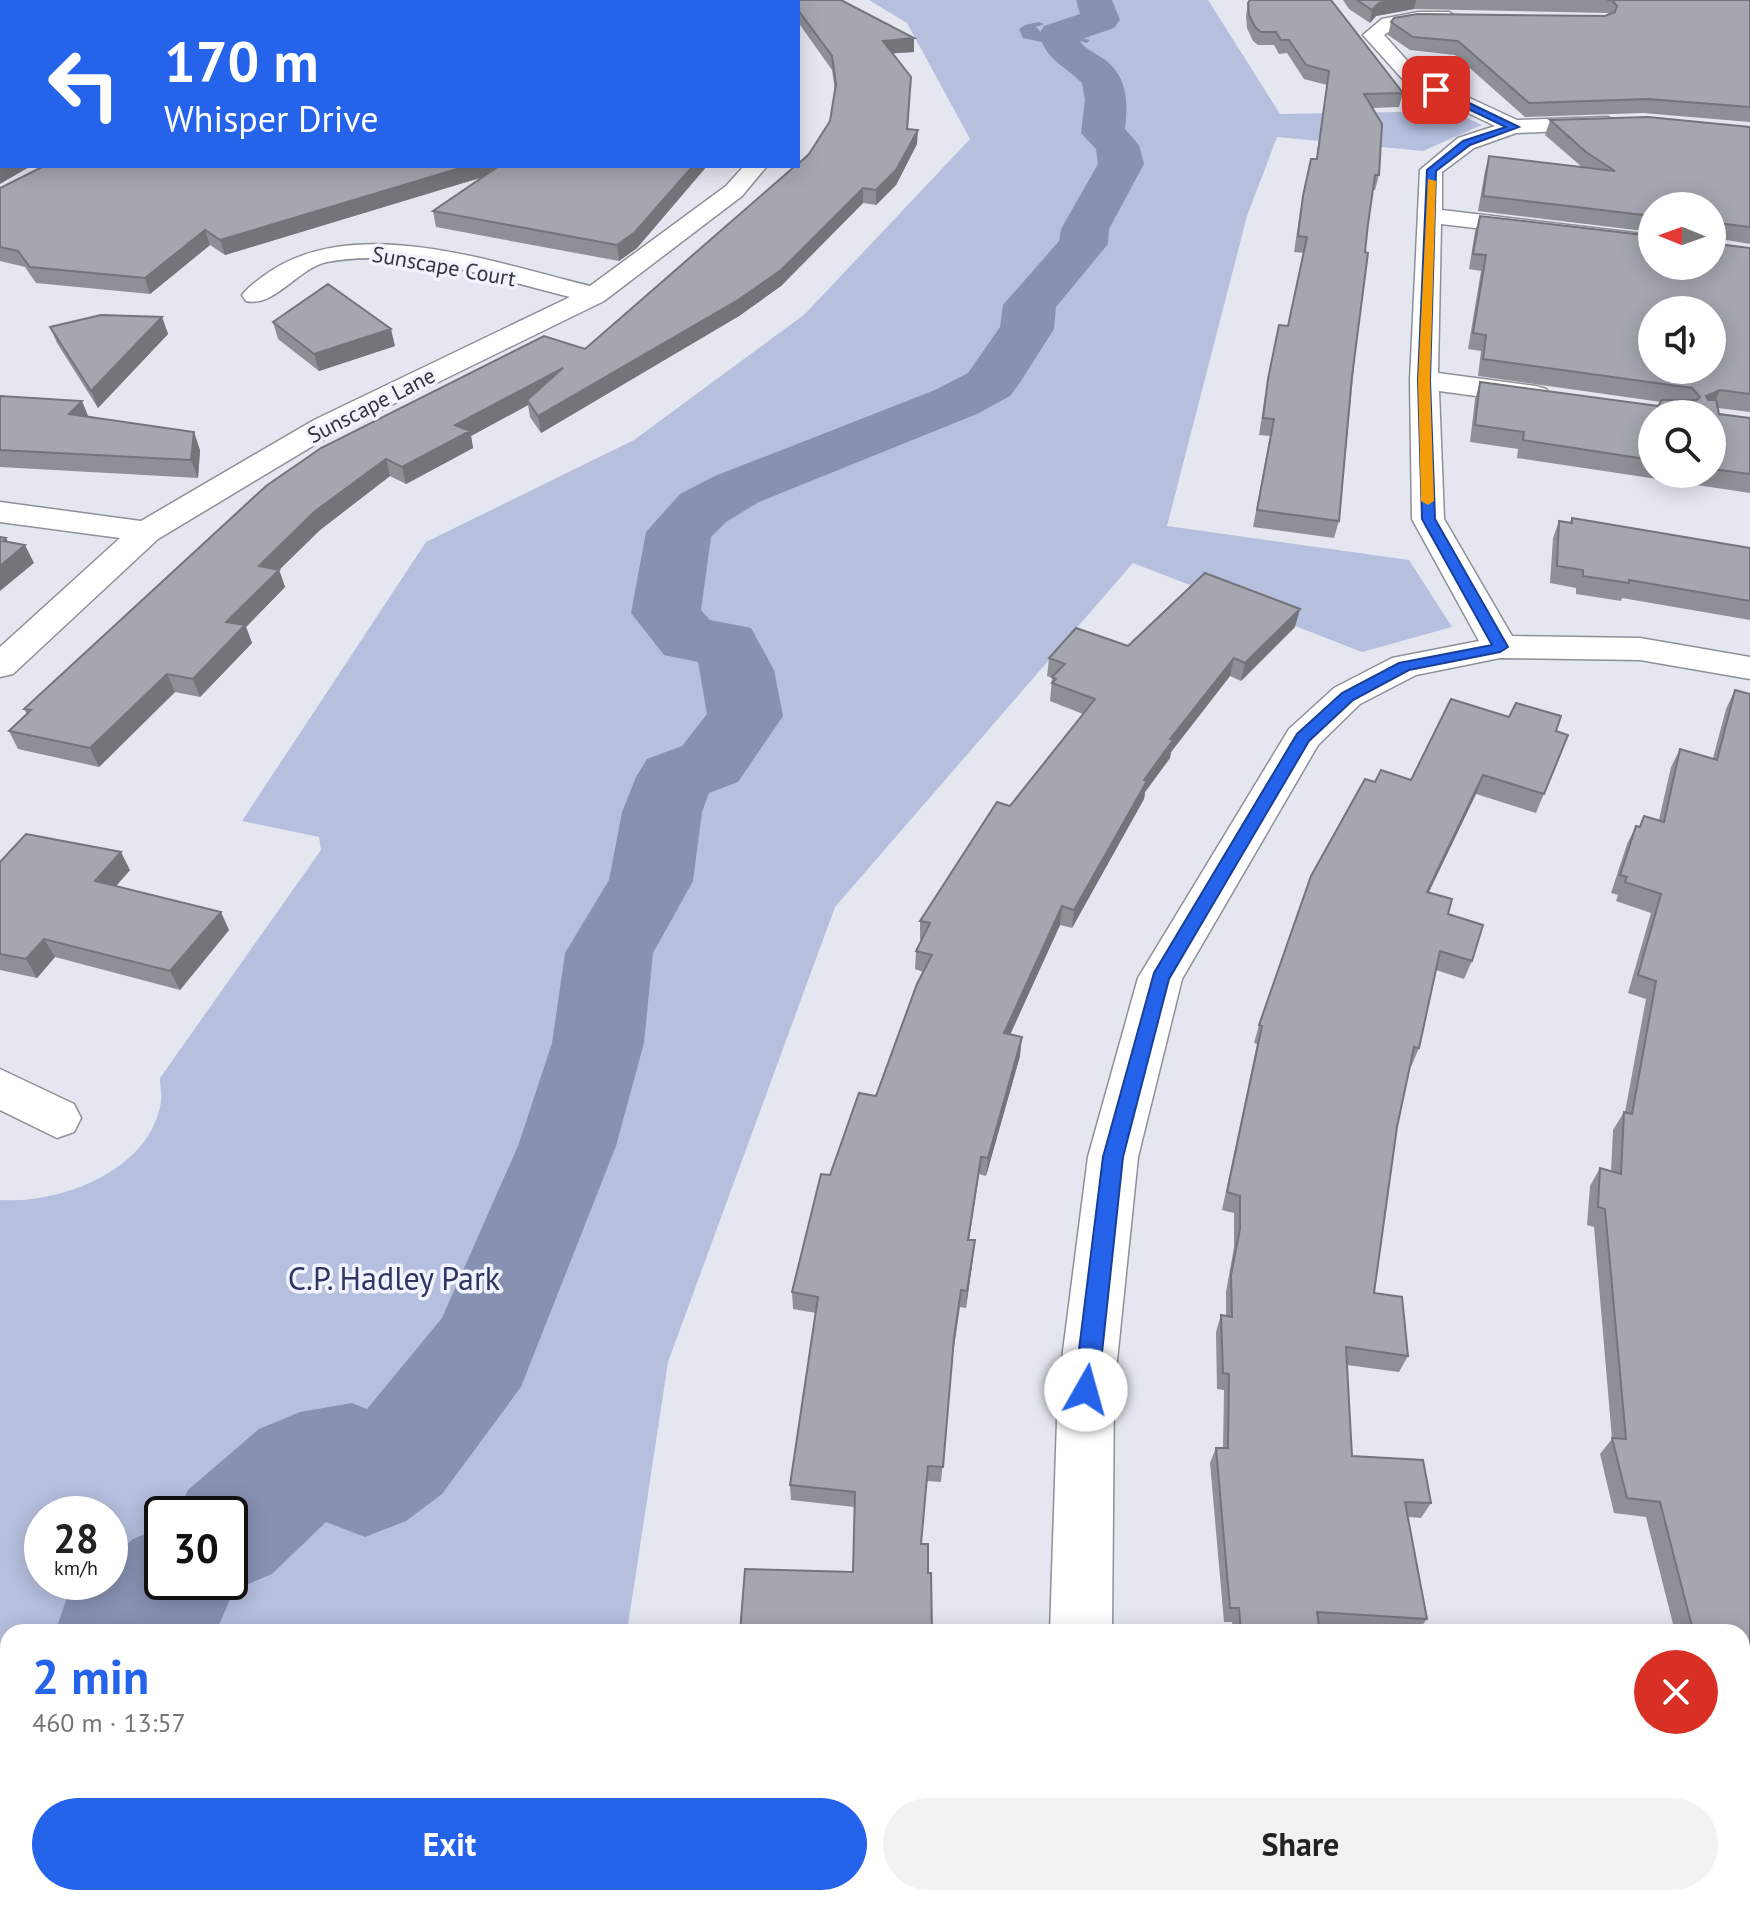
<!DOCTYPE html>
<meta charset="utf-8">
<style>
body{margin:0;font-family:"PT Sans",sans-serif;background:#f2f2f2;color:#222;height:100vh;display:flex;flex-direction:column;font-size:30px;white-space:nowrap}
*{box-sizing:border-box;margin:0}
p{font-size:26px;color:#767676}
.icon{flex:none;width:44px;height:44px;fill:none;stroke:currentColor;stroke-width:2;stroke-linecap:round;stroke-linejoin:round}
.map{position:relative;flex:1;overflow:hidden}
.sheet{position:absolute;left:0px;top:1624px;width:1750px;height:282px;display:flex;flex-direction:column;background:#fff;border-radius:24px 24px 0 0;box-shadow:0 4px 20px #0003}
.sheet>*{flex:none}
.hud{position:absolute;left:0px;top:0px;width:800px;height:168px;box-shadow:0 4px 20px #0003;background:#2563eb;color:#fff;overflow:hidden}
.needle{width:52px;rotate:271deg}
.controls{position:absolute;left:1638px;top:192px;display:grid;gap:16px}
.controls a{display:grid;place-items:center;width:88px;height:88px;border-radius:50%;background:#fff;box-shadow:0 4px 20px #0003;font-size:40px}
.speed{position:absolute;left:24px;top:1496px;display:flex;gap:16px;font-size:40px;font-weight:700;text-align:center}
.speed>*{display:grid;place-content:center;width:104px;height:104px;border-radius:50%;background:#fff;box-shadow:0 4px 20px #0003;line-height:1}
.speed small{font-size:20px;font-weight:400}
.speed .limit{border:4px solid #111;border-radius:12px;background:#fff;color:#111}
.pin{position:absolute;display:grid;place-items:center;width:68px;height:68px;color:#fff;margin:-34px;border-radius:16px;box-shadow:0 4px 12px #0006}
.me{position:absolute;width:88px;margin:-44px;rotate:7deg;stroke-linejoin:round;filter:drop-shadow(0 0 6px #0008)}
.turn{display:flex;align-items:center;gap:28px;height:168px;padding:0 32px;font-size:36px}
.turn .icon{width:104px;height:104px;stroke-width:2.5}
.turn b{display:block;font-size:56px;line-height:68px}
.round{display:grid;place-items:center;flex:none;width:84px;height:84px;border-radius:42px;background:#f2f2f2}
.headline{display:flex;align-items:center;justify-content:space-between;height:136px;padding:0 32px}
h1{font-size:48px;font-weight:700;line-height:60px;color:#2563eb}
.button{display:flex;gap:16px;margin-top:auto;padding:16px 32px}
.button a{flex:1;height:92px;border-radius:48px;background:#2563eb;color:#fff;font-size:32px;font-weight:700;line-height:92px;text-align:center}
.button a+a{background:#f2f2f2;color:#222}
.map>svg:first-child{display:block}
.green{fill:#b7bfdf;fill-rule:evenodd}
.water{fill:#8991b3}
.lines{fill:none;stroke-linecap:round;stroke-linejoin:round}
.river{fill:#8991b3;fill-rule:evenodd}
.street-casing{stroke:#8e9099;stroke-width:3}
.street{fill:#fff;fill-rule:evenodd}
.wall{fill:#8d9097;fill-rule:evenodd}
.shaded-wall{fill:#73757b}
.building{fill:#a4a7b0;stroke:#73757b;stroke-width:2;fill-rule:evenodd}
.route{fill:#2563eb;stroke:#184099;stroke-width:2}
.slow{fill:#f59e0b}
.labels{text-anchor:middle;stroke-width:7;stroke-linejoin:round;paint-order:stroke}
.far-street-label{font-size:22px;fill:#343539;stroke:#f1f4fe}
.near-park-label{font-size:32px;fill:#2f3665;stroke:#f1f4fe}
</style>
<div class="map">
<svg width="1750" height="1905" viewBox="0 0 1750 1905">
<rect width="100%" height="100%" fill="#e4e7f0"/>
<path class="green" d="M 869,0 L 1208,0 L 1280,114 L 1452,111 L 1482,125 L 1423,151 L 1277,137 L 1247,216 L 1167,526 L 1409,560 L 1452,627 L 1362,652 L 1133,563 L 835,907 L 668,1362 L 627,1632 L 8,1632 L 8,1898 L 588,1898 L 586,1905 L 0,1905 L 0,1200 C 60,1204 150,1171 161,1102 C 162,1095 160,1085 160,1078 L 321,850 L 319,837 L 242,821 L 426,542 L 634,440 L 805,314 L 970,139 L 907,23 ZM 42,1514 L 110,1514 L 110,1582 L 42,1582 ZM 162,1514 L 230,1514 L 230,1582 L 162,1582 Z"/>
<path class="water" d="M 1039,22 L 1044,24 L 1036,27 L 1043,34 L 1072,26 L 1065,33 L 1090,40 L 1087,43 L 1069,38 C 1053,49 1041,41 1023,38 L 1019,29 L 1025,25 Z"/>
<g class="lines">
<path class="river" d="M 1076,0 L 1112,0 L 1120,20 L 1114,28 L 1079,40 C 1085,49 1095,53 1104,59 C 1128,77 1128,102 1125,129 L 1139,145 L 1144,164 L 1109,229 L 1108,244 L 1056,307 L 1054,329 L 1019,384 L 1010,396 L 977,414 L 759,502 L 726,522 L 711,537 L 701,610 L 710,620 L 751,628 L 774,670 L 783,716 L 738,782 L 709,793 L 702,812 L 693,881 L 653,953 L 644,1043 L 616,1146 L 521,1387 L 442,1494 L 406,1521 L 365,1537 L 326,1522 L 272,1574 L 234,1590 L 219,1625 L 211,1632 L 55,1632 C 71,1592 63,1582 110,1582 L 110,1558 L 133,1539 L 162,1527 L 162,1582 L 230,1582 L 230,1514 L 178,1514 L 188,1490 L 259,1429 L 300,1412 L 352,1403 L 367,1409 L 442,1318 L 518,1146 L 552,1043 L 565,953 L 609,880 L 622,812 L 636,777 L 647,759 L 682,746 L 707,714 L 698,662 L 664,655 L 631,613 L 646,532 L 680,494 L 715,476 L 935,390 L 968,373 L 1000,327 L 1003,305 L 1059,241 L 1061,229 L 1098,164 L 1096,149 L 1081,133 L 1085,100 L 1082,83 C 1065,66 1046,60 1039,34 L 1044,26 L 1080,14 Z
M 8,1761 L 8,1898 L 61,1898 L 58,1905 L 0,1905 L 0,1765 Z"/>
<g class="street-casing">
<path id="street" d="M 242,0 L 261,0 L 241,2 Z
M 1418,12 L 1449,12 L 1458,18 C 1444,32 1407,17 1384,35 L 1420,75 L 1517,120 L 1608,117 L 1619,123 L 1608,129 L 1516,133 L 1474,148 L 1442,172 L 1442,210 L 1652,235 L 1652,249 L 1441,224 L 1438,373 L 1536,386 L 1546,389 L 1550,395 L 1546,401 L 1536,404 L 1439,391 L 1444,519 L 1512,636 L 1640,638 L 1750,657 L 1750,679 L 1640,660 L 1500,658 L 1416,675 L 1360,704 L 1318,745 L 1182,979 L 1138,1157 L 1114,1390 L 1112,1632 L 1050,1632 L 1058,1390 L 1088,1157 L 1138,978 L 1289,729 L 1334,688 L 1392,658 L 1479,641 L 1412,519 L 1410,380 L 1420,170 L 1458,138 L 1495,126 L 1406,83 L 1363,35 L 1382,19 Z
M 744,166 L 767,166 L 742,196 L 604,301 L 336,432 L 158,539 L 13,674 L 0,677 L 0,647 L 120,538 L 0,522 L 0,502 L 141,521 L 314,420 L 570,297 C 498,279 401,247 327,262 C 298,268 274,308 246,301 L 242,295 C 248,287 257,281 265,275 C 353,211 494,263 590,286 L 726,186 Z
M 0,1069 L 74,1104 L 81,1118 L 74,1132 L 57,1138 L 0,1110 Z
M 1069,1898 L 1139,1898 L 1140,1905 L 1070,1905 Z"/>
</g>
<use href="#street" class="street"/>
</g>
<path class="wall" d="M 841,0 L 914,52 L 892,53 L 911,77 L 908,129 L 917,144 L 896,185 L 876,205 L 863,203 L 781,286 L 739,316 L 541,433 L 530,417 L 528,405 L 471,436 L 473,448 L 406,484 L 390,476 L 320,530 L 279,570 L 285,587 L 246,627 L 252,643 L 200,697 L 175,692 L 99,767 L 18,749 L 9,731 L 27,714 L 24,709 L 266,486 L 585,349 L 809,154 L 830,121 L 835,91 L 832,70 L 798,22 L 798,2 L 268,2 Z
M 1343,0 L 1750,0 L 1750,122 L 1643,113 L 1525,117 L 1455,55 L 1410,50 L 1388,35 L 1391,22 L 1605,16 L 1609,14 L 1608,13 L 1414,9 L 1376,16 L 1370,23 L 1349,9 Z
M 1248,3 L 1403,93 L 1399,107 L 1373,108 L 1379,175 L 1375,190 L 1372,190 L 1368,224 L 1339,521 L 1334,538 L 1253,527 L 1270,436 L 1259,435 L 1265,395 L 1268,379 L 1288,326 L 1304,253 L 1294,252 L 1300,211 L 1311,159 L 1316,159 L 1327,85 L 1304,79 L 1287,53 L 1279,54 L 1274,45 L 1258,45 L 1253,41 L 1247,28 L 1246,16 Z
M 1550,120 L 1750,127 L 1750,244 L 1715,238 L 1715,241 L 1718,244 L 1750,248 L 1750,412 L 1718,408 L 1719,414 L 1750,418 L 1750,493 L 1517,458 L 1518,449 L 1470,442 L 1475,399 L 1480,382 L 1658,406 L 1661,402 L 1478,376 L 1481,351 L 1468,349 L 1481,271 L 1469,269 L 1475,231 L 1480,216 L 1712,266 L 1652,206 L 1652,232 L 1478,211 L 1485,171 L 1489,156 L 1582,167 L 1545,135 ZM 1652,414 L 1712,414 L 1712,474 L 1652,474 Z
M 707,166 L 637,248 L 619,261 L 436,227 L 433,211 L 483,177 L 225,255 L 210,245 L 150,294 L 36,283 L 25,267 L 0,261 L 0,188 Z
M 162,317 L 168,334 L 98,408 L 57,343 L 50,327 Z
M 273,322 L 395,346 L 319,371 L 278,339 Z
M 0,396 L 88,417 L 200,450 L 198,478 L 0,467 Z
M 1572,518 L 1750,548 L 1750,620 L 1622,598 L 1621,601 L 1576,594 L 1576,588 L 1550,583 L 1553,538 L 1559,521 L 1570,522 Z
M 1295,627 L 1241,681 L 1230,676 L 1171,752 L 1170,758 L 1145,792 L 1144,799 L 1072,928 L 1060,925 L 1010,1035 L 1020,1056 L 986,1176 L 979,1174 L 969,1240 L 973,1258 L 966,1308 L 960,1307 L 953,1354 L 941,1482 L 928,1481 L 853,1572 L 854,1507 L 791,1500 L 790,1485 L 816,1313 L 793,1309 L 792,1292 L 830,1175 L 876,1096 L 923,972 L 915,969 L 916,951 L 921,940 L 920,939 L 920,921 L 1010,806 L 1083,714 L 1050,701 L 1052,678 L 1047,676 L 1049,658 L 1128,646 Z
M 1735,690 L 1750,694 L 1750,1811 L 1742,1810 L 1742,1632 L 1675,1632 L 1646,1517 L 1614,1513 L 1600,1454 L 1612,1439 L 1594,1227 L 1587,1225 L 1590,1186 L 1600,1168 L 1611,1171 L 1613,1130 L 1624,1112 L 1625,1112 L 1646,999 L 1628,993 L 1651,913 L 1616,901 L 1618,895 L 1611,893 L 1627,844 L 1636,826 L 1639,827 L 1644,816 L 1659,820 L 1671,767 L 1680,749 L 1713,758 L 1726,709 Z
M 1556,731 L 1568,735 L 1536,813 L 1476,794 L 1429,892 L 1448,914 L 1472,961 L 1464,979 L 1436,970 L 1419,1048 L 1411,1067 L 1410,1066 L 1397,1127 L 1374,1293 L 1408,1356 L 1399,1372 L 1347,1365 L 1352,1456 L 1431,1503 L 1421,1518 L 1408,1517 L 1427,1619 L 1417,1632 L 1319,1626 L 1320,1632 L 1233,1632 L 1232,1622 L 1224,1622 L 1210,1463 L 1216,1448 L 1223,1448 L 1224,1390 L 1217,1389 L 1216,1332 L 1221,1315 L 1226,1316 L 1226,1292 L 1234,1247 L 1234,1213 L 1222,1210 L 1257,1044 L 1254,1043 L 1259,1025 L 1375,782 L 1411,780 Z
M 0,862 L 130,870 L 116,886 L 229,930 L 180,990 L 55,957 L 37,978 L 0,970 Z
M 1274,1898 L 1498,1898 L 1500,1905 L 1278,1905 L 1277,1900 L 1274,1900 Z"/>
<path class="shaded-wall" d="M 195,0 L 212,0 L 210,2 L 193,2 Z
M 1396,0 L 1416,0 L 1414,9 L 1376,16 L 1370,23 L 1372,10 L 1379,3 Z
M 914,38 L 914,52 L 883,54 L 883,41 Z
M 918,130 L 917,144 L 896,185 L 876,205 L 876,190 Z
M 2,164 L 2,166 L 31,166 L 0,184 L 0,165 Z
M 467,166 L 519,166 L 225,255 L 220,240 Z
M 693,166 L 707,166 L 637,248 L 619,261 L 617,245 Z
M 863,188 L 863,203 L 781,286 L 739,316 L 541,433 L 538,416 Z
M 205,230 L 210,245 L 150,294 L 145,278 Z
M 162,317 L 168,334 L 98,408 L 91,391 Z
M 391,329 L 395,346 L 319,371 L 314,354 Z
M 563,368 L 527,400 L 528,405 L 471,436 L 473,448 L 406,484 L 402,467 L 455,425 Z
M 1720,390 L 1712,407 L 1706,396 Z
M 82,401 L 89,418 L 69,414 Z
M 194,432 L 200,450 L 198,478 L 191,460 Z
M 386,459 L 390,476 L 320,530 L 279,570 L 285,587 L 246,627 L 252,643 L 200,697 L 193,679 L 259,566 L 314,512 Z
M 6,538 L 14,554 L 25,545 L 34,563 L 0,591 L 0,566 L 3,541 Z
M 1300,609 L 1295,627 L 1241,681 L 1245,663 Z
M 1234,658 L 1230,676 L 1171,752 L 1170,758 L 1145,792 L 1144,799 L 1072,928 L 1074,910 L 1144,780 L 1170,739 Z
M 167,674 L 175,692 L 99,767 L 90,748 Z
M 1483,775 L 1476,794 L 1420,910 L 1427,892 Z
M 121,852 L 130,870 L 105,899 L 95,881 Z
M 1062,906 L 1060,925 L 1002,1052 L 1004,1033 Z
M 221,912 L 229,930 L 180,990 L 170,971 Z
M 44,939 L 55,957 L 37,978 L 26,959 Z
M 1022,1037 L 1020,1056 L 986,1176 L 988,1158 Z
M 981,1157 L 979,1174 L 966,1257 L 968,1240 Z
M 975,1240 L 973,1258 L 966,1308 L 967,1291 Z
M 961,1290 L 953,1354 L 941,1482 L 954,1338 Z"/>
<path class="building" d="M 0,0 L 195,0 L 193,2 L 2,2 L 2,164 L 0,165 Z
M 270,0 L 841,0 L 914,38 L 883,41 L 911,77 L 907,129 L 918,130 L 896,170 L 876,190 L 863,188 L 781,270 L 738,300 L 538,416 L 527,400 L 563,368 L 455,425 L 470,431 L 402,467 L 386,459 L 314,512 L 259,566 L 279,570 L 226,622 L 245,625 L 193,679 L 167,674 L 90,748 L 9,731 L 31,710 L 24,709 L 266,486 L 321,448 L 544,336 L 585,349 L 795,166 L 798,166 L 798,164 L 809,154 L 830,121 L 836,84 L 832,56 L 798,10 L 798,2 L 792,2 L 791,0 L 790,2 L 268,2 Z
M 1250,0 L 1331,0 L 1403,93 L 1364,94 L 1382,124 L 1379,175 L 1375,175 L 1368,224 L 1365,252 L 1368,253 L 1352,376 L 1339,521 L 1257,510 L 1274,419 L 1263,418 L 1268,379 L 1279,325 L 1288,326 L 1307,237 L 1298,236 L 1303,196 L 1311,159 L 1317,159 L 1329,71 L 1306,65 L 1289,40 L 1281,40 L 1276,32 L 1261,32 L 1255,27 L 1249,15 L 1248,3 Z
M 1357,0 L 1396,0 L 1379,3 L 1372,10 Z
M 1607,0 L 1750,0 L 1750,107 L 1648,99 L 1529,103 L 1458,41 L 1413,37 L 1391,22 L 1394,18 L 1417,14 L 1605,16 L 1615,12 L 1617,6 L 1612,0 Z
M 1648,117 L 1750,127 L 1750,227 L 1718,223 L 1715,225 L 1715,241 L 1718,244 L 1750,248 L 1750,394 L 1720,390 L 1706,396 L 1708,400 L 1716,400 L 1719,414 L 1750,418 L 1750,474 L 1712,469 L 1712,414 L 1652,414 L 1652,460 L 1523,440 L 1524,432 L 1475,425 L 1480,382 L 1658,406 L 1662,400 L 1697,400 L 1700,397 L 1692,388 L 1483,359 L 1486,335 L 1473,333 L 1486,255 L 1473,254 L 1480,216 L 1652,236 L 1652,266 L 1712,266 L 1712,206 L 1652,206 L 1652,216 L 1483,196 L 1489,156 L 1615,171 L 1586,152 L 1550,120 ZM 1652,310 L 1712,310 L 1712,370 L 1652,370 Z
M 44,166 L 467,166 L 220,240 L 205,230 L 145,278 L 30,267 L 18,251 L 0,247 L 0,188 Z
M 499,166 L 693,166 L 635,232 L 617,245 L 433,211 Z
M 328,284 L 391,329 L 314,354 L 273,322 Z
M 101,315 L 162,317 L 91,391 L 50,327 Z
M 0,396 L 82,401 L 69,414 L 194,432 L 191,460 L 0,450 Z
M 1572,518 L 1750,548 L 1750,601 L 1629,580 L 1629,583 L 1583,576 L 1583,570 L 1557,566 L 1559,521 L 1572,523 Z
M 0,537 L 6,538 L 3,541 L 25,545 L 0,566 Z
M 1205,573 L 1300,609 L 1245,663 L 1234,658 L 1170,739 L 1173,740 L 1144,780 L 1147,781 L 1074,910 L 1062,906 L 1004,1033 L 1022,1037 L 988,1158 L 981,1157 L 968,1240 L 975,1240 L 967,1291 L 961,1290 L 954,1338 L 943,1467 L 928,1466 L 921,1544 L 928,1544 L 928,1573 L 931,1573 L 932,1632 L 740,1632 L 745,1569 L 853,1572 L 855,1492 L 790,1485 L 818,1297 L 792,1292 L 821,1174 L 830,1175 L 859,1093 L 876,1096 L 917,984 L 932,955 L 916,951 L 930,923 L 920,921 L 997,802 L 1010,806 L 1095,699 L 1052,683 L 1056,679 L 1052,677 L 1065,664 L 1049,658 L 1076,628 L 1128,646 Z
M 1735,690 L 1750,694 L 1750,1794 L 1742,1771 L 1742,1632 L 1694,1632 L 1690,1619 L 1660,1502 L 1627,1498 L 1612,1438 L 1626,1439 L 1605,1209 L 1598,1207 L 1600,1168 L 1621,1174 L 1624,1112 L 1632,1114 L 1656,981 L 1638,975 L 1661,894 L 1625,882 L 1627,877 L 1620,875 L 1636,826 L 1640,827 L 1644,816 L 1664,822 L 1680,749 L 1717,760 Z
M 1451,699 L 1509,717 L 1516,703 L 1561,716 L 1556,731 L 1568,735 L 1544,794 L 1483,775 L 1427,892 L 1452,899 L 1448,914 L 1483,925 L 1472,961 L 1440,951 L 1419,1048 L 1414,1047 L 1397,1127 L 1374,1293 L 1402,1297 L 1408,1356 L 1346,1347 L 1352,1456 L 1423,1460 L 1431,1503 L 1405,1502 L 1427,1619 L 1317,1612 L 1320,1632 L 1241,1632 L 1239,1608 L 1230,1608 L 1216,1448 L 1228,1448 L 1229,1374 L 1223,1373 L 1221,1315 L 1232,1317 L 1231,1275 L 1240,1229 L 1240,1196 L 1227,1192 L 1262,1026 L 1259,1025 L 1311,876 L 1365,779 L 1375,782 L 1381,770 L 1411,780 Z
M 26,834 L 121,852 L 95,881 L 221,912 L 170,971 L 44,939 L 26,959 L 0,954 L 0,862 Z
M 771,1898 L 948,1898 L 949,1905 L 771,1905 Z
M 1287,1898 L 1498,1898 L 1500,1905 L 1288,1905 Z"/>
<path class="route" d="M 1436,87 L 1519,127 L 1470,145 L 1436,171 L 1430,380 L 1435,519 L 1508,647 L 1500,652 L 1409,670 L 1353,700 L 1309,741 L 1169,979 L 1123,1157 L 1098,1390 L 1094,1397 L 1086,1401 L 1078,1397 L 1074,1390 L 1103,1157 L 1154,973 L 1297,734 L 1342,693 L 1399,663 L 1492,645 L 1422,519 L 1418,380 L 1427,170 L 1463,141 L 1506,127 L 1433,92 Z"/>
<path class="slow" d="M 1428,179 L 1436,181 L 1430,380 L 1434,501 L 1428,505 L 1421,501 L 1418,380 Z"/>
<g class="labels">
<g class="far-street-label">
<text transform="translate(444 266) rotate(10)" y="8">Sunscape Court</text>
<text transform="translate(371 405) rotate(-27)" y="8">Sunscape Lane</text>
</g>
<g class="near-park-label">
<text x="394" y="1290">C.P. Hadley Park</text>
</g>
</g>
</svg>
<div class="controls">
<a><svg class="needle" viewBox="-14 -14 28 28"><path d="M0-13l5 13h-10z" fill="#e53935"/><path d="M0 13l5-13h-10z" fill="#767676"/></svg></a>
<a><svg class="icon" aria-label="sound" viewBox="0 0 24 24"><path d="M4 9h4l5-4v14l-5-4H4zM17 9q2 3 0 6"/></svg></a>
<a><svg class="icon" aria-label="search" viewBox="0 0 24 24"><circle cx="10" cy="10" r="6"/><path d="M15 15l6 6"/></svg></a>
</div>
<div class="speed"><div>28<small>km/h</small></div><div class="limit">30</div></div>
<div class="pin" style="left:1436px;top:90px;background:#d93025"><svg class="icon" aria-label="arrive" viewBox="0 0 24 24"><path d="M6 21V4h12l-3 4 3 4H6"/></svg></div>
<svg class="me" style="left:1086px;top:1390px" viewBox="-20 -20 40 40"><circle r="19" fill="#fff"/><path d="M0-13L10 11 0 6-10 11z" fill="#2563eb"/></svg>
<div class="hud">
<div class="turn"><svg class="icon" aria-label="left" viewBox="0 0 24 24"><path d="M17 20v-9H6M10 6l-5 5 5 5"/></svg><div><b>170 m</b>Whisper Drive</div></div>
</div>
<section class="sheet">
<div class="headline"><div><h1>2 min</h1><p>460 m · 13:57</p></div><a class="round" style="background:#d93025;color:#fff"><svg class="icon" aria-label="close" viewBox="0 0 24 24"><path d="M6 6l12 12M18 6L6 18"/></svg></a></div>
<div class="button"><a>Exit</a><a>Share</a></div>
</section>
</div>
